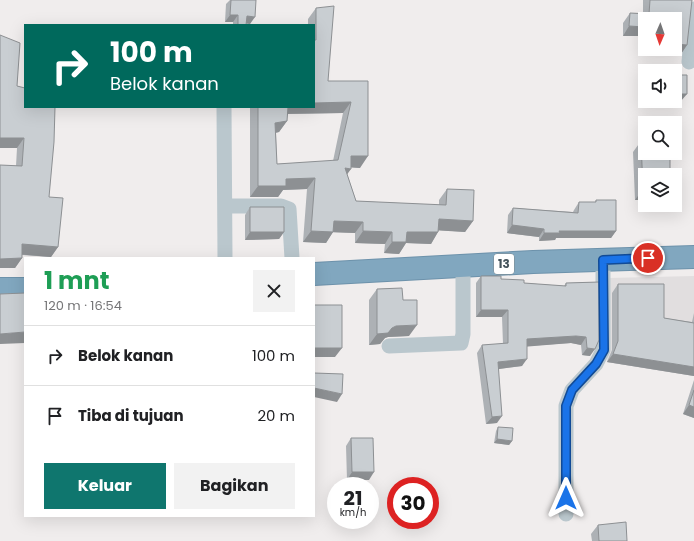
<!DOCTYPE html>
<html lang="id">
<meta charset="utf-8">
<style>
body{margin:0;font-family:Poppins,sans-serif;background:#f2f2f2;color:#202124;height:100vh;display:flex;flex-direction:column;font-size:15px;white-space:nowrap}
*{box-sizing:border-box;margin:0}
p{font-size:13px;color:#757577}
.icon{flex:none;width:22px;height:22px;fill:none;stroke:currentColor;stroke-width:2;stroke-linecap:round;stroke-linejoin:round}
.map{position:relative;flex:1;overflow:hidden}
.details{position:absolute;left:24px;top:257px;width:291px;height:260px;display:flex;flex-direction:column;background:#fff;border-radius:0px;box-shadow:0 4px 16px #0002}
.details>*{flex:none}
.top-card{position:absolute;left:24px;top:24px;width:291px;height:84px;border-radius:0px;box-shadow:0 4px 16px #0002;background:#00695c;color:#fff;overflow:hidden}
.needle{width:26px;rotate:182deg}
.tools{position:absolute;left:638px;top:12px;display:grid;gap:8px}
.tools a{display:grid;place-items:center;width:44px;height:44px;border-radius:0px;background:#fff;box-shadow:0 4px 16px #0002;font-size:20px}
.speed{position:absolute;left:327px;top:477px;display:flex;gap:8px;font-size:20px;font-weight:700;text-align:center}
.speed>*{display:grid;place-content:center;width:52px;height:52px;border-radius:50%;background:#fff;box-shadow:0 4px 16px #0002;line-height:1}
.speed small{font-size:10px;font-weight:400}
.speed .limit{border:6px solid #d22;background:#fff;color:#111}
.pin{position:absolute;display:grid;place-items:center;width:34px;height:34px;color:#fff;margin:-17px;border:2px solid #fff;border-radius:50%;box-shadow:0 1px 4px #0007}
.me{position:absolute;width:44px;margin:-22px;rotate:0deg;stroke-linejoin:round;filter:drop-shadow(0 0 3px #0008)}
.turn{display:flex;align-items:center;gap:14px;height:84px;padding:0 20px;font-size:18px}
.turn .icon{width:52px;height:52px;stroke-width:2.5}
.turn b{display:block;font-size:28px;line-height:34px}
.round{display:grid;place-items:center;flex:none;width:42px;height:42px;border-radius:0px;background:#f2f2f2}
.summary{display:flex;align-items:center;justify-content:space-between;height:68px;padding:0 20px}
h1{font-size:24px;font-weight:700;line-height:30px;color:#1e9e55}
.button{display:flex;gap:8px;margin-top:auto;padding:8px 20px}
.button a{flex:1;height:46px;border-radius:0px;background:#0f766e;color:#fff;font-size:16px;font-weight:700;line-height:46px;text-align:center}
.button a+a{background:#f2f2f2;color:#202124}
ul{padding:0;list-style:none}
li{display:flex;align-items:center;gap:12px;height:60px;padding:0 20px;border-top:1px solid #e0e0e0}
li div{flex:1}
li b{display:block;font-size:15px}
li em{font-style:normal}
.map>svg:first-child{display:block}
.education{fill:#e1dedf}
.lines{fill:none;stroke-linecap:round;stroke-linejoin:round}
.highway-casing{stroke:#6d92ab;stroke-width:24}
.street{stroke:#bac7cd;stroke-width:15}
.highway{stroke:#81a7bf;stroke-width:22}
.wall{fill:#adb1b5;fill-rule:evenodd}
.shaded-wall{fill:#8d9093}
.building{fill:#c9ced2;stroke:#8d9093}
.route-casing{stroke:#114b97;stroke-width:10}
.route{stroke:#1a73e8;stroke-width:7}
.labels{text-anchor:middle;stroke-width:4;stroke-linejoin:round;paint-order:stroke}
.shield{fill:#fff;stroke:#7c878c;stroke-width:1}
.shield-label{font-size:12px;font-weight:bold;fill:#44535b}
</style>
<div class="map">
<svg width="694" height="541" viewBox="0 0 694 541">
<rect width="100%" height="100%" fill="#f0eded"/>
<path class="education" d="M 694,276 L 694,376 L 607,362 L 608,278 Z"/>
<g class="lines">
<g class="highway-casing">
<path id="highway" d="M 314,274 L 533,262 L 694,257
M 0,289 L 25,289"/>
</g>
<path class="street" d="M 689,62 L 694,9
M 224,107 L 225,258
M 225,206 L 281,206 L 289,209 L 292,258
M 389,346 L 461,343 L 463,334 L 463,266
M 566,514 L 566,406 L 572,390 L 596,364 L 603,350 L 603,260"/>
<use href="#highway" class="highway"/>
</g>
<path class="wall" d="M 230,0 L 256,0 L 250,24 L 246,23 L 246,25 L 233,25 L 233,22 L 225,22 L 226,4 Z
M 643,0 L 692,0 L 687,45 L 681,54 L 665,54 L 665,49 L 675,49 L 675,19 L 645,19 L 645,41 L 642,41 L 642,36 L 623,36 L 623,23 L 630,13 L 643,14 Z
M 316,8 L 328,81 L 368,81 L 360,168 L 351,167 L 347,174 L 356,201 L 439,205 L 439,200 L 447,189 L 473,221 L 465,232 L 439,230 L 431,244 L 406,243 L 399,254 L 384,253 L 385,244 L 355,243 L 355,233 L 333,232 L 326,243 L 303,242 L 307,189 L 283,190 L 278,197 L 250,197 L 250,107 L 314,107 L 314,25 L 308,25 L 308,19 ZM 343,113 L 333,161 L 277,164 L 276,133 L 279,132 L 287,121 L 287,114 Z
M 17,86 L 25,107 L 49,197 L 58,247 L 51,257 L 22,255 L 22,258 L 15,268 L 0,268 L 0,165 L 16,166 L 17,148 Z
M 641,141 L 645,175 L 645,200 L 635,200 L 633,152 Z
M 596,200 L 616,231 L 611,238 L 556,238 L 555,240 L 539,241 L 539,237 L 507,233 L 508,215 L 513,208 L 573,212 L 574,210 L 579,202 L 595,202 Z
M 250,207 L 284,232 L 279,239 L 245,240 L 245,215 Z
M 481,276 L 524,283 L 564,286 L 566,283 L 599,282 L 590,356 L 582,355 L 581,345 L 571,343 L 527,346 L 522,366 L 498,369 L 497,423 L 486,424 L 477,353 L 482,345 L 503,344 L 502,317 L 476,317 L 476,283 Z
M 618,284 L 664,318 L 692,322 L 694,313 L 694,376 L 607,362 L 612,350 L 612,293 Z
M 377,289 L 409,336 L 388,337 L 385,338 L 380,344 L 369,345 L 369,300 Z
M 694,380 L 694,418 L 683,414 Z
M 498,427 L 512,441 L 509,445 L 494,443 L 496,431 Z
M 351,438 L 369,480 L 347,480 L 346,446 Z
M 598,525 L 627,541 L 592,541 L 591,534 Z"/>
<path class="shaded-wall" d="M 230,15 L 238,15 L 233,22 L 225,22 Z
M 247,16 L 255,17 L 250,24 L 242,23 Z
M 629,26 L 645,27 L 645,32 L 642,36 L 623,36 Z
M 645,36 L 645,41 L 642,41 Z
M 675,44 L 687,45 L 681,54 L 665,54 L 668,49 L 675,49 Z
M 675,94 L 687,94 L 681,101 L 653,101 L 675,101 Z
M 351,102 L 343,113 L 280,114 L 285,107 L 314,107 L 314,103 Z
M 287,121 L 279,132 L 268,134 L 275,123 Z
M 0,138 L 24,138 L 17,148 L 0,148 Z
M 351,156 L 368,156 L 360,168 L 343,167 Z
M 345,168 L 351,169 L 343,180 Z
M 315,178 L 307,189 L 283,190 L 278,197 L 250,197 L 258,186 L 286,179 Z
M 643,189 L 645,189 L 645,200 L 635,200 Z
M 439,219 L 473,221 L 465,232 L 431,230 Z
M 334,221 L 363,222 L 355,233 L 326,232 Z
M 512,225 L 544,229 L 539,237 L 507,233 Z
M 311,231 L 333,232 L 326,243 L 303,242 Z
M 363,231 L 392,232 L 385,244 L 355,243 Z
M 559,231 L 616,231 L 611,238 L 556,238 L 555,240 L 539,241 L 544,233 Z
M 250,232 L 284,232 L 279,239 L 245,240 Z
M 407,232 L 438,232 L 431,244 L 406,243 L 399,254 L 384,253 L 392,242 Z
M 22,244 L 58,247 L 51,257 L 15,254 Z
M 22,258 L 15,268 L 0,268 L 0,259 Z
M 481,310 L 508,310 L 502,317 L 476,317 Z
M 417,325 L 409,336 L 388,337 L 385,338 L 380,344 L 369,345 L 377,334 L 392,328 L 396,326 Z
M 25,332 L 25,343 L 0,344 L 0,334 Z
M 576,336 L 586,337 L 581,345 L 571,343 L 522,347 L 527,339 Z
M 314,348 L 342,348 L 335,357 L 314,357 Z
M 587,348 L 595,349 L 590,356 L 582,355 Z
M 613,354 L 694,367 L 694,376 L 607,362 Z
M 527,359 L 522,366 L 492,370 L 498,362 Z
M 314,388 L 342,394 L 337,402 L 314,397 Z
M 689,405 L 694,407 L 694,418 L 683,414 Z
M 502,416 L 497,423 L 486,424 L 492,417 Z
M 497,439 L 512,441 L 509,445 L 494,443 Z
M 352,472 L 374,472 L 369,480 L 347,480 Z"/>
<path class="building" d="M 231,0 L 256,0 L 255,17 L 247,16 L 246,25 L 238,25 L 238,15 L 230,15 Z
M 650,0 L 692,0 L 687,45 L 675,44 L 675,19 L 645,19 L 645,27 L 629,26 L 630,13 L 649,14 Z
M 334,6 L 328,81 L 368,81 L 368,156 L 351,156 L 351,169 L 345,168 L 356,201 L 446,205 L 447,189 L 474,190 L 473,221 L 439,219 L 438,232 L 407,232 L 406,242 L 392,242 L 392,232 L 363,231 L 363,222 L 334,221 L 333,232 L 311,231 L 315,178 L 286,179 L 286,186 L 258,186 L 258,107 L 288,107 L 287,121 L 275,123 L 277,164 L 338,160 L 351,102 L 314,103 L 314,40 L 316,40 L 316,8 Z
M 0,35 L 20,43 L 17,86 L 25,88 L 25,107 L 55,107 L 54,142 L 49,197 L 63,198 L 58,247 L 22,244 L 22,258 L 0,259 L 0,165 L 22,166 L 24,138 L 0,138 Z
M 675,75 L 687,75 L 687,94 L 675,94 Z
M 641,141 L 645,141 L 645,153 L 670,153 L 670,175 L 645,175 L 645,189 L 643,189 Z
M 596,200 L 616,200 L 616,231 L 559,231 L 560,233 L 544,233 L 544,229 L 512,225 L 513,208 L 578,213 L 579,202 L 596,202 Z
M 250,207 L 284,207 L 284,232 L 250,232 Z
M 481,276 L 501,276 L 501,279 L 524,280 L 524,283 L 566,286 L 566,283 L 599,282 L 599,340 L 595,349 L 587,348 L 586,337 L 576,336 L 527,339 L 527,359 L 498,362 L 502,416 L 492,417 L 482,345 L 508,343 L 508,310 L 481,310 Z
M 618,284 L 664,284 L 664,318 L 694,323 L 694,367 L 613,354 L 618,341 Z
M 402,288 L 403,300 L 417,300 L 417,325 L 396,326 L 392,328 L 388,333 L 377,334 L 377,289 Z
M 25,293 L 25,332 L 0,334 L 0,294 Z
M 314,305 L 342,305 L 342,348 L 314,348 Z
M 314,373 L 343,374 L 342,394 L 314,388 Z
M 694,390 L 694,407 L 689,405 Z
M 498,427 L 513,428 L 512,441 L 497,439 Z
M 351,438 L 373,438 L 374,472 L 352,472 Z
M 626,522 L 627,541 L 599,541 L 598,525 Z"/>
<g class="lines">
<g class="route-casing">
<path id="route" d="M 566,498 L 566,406 L 572,390 L 596,364 L 604,350 L 603,260 L 648,258"/>
</g>
<use href="#route" class="route"/>
</g>
<g class="labels">
<rect class="shield" x="494" y="254" width="20" height="20" rx="3"/>
<g class="shield-label">
<text x="504" y="268">13</text>
</g>
</g>
</svg>
<div class="tools">
<a><svg class="needle" viewBox="-14 -14 28 28"><path d="M0-13l5 13h-10z" fill="#e53935"/><path d="M0 13l5-13h-10z" fill="#757577"/></svg></a>
<a><svg class="icon" aria-label="sound" viewBox="0 0 24 24"><path d="M4 9h4l5-4v14l-5-4H4zM17 9q2 3 0 6"/></svg></a>
<a><svg class="icon" aria-label="search" viewBox="0 0 24 24"><circle cx="10" cy="10" r="6"/><path d="M15 15l6 6"/></svg></a>
<a><svg class="icon" aria-label="layers" viewBox="0 0 24 24"><path d="M12 4l9 5-9 5-9-5zM3 14l9 5 9-5"/></svg></a>
</div>
<div class="speed"><div>21<small>km/h</small></div><div class="limit">30</div></div>
<div class="pin" style="left:648px;top:258px;background:#d93025"><svg class="icon" aria-label="arrive" viewBox="0 0 24 24"><path d="M6 21V4h12l-3 4 3 4H6"/></svg></div>
<svg class="me" style="left:566px;top:498px" viewBox="-20 -20 40 40"><path d="M0-17L14 15 0 8-14 15z" fill="#1a73e8" stroke="#fff" stroke-width="4"/></svg>
<div class="top-card">
<div class="turn"><svg class="icon" aria-label="right" viewBox="0 0 24 24"><path d="M7 20v-9h11M14 6l5 5-5 5"/></svg><div><b>100 m</b>Belok kanan</div></div>
</div>
<section class="details">
<div class="summary"><div><h1>1 mnt</h1><p>120 m · 16:54</p></div><a class="round"><svg class="icon" aria-label="close" viewBox="0 0 24 24"><path d="M6 6l12 12M18 6L6 18"/></svg></a></div>
<ul>
<li><svg class="icon" aria-label="right" viewBox="0 0 24 24"><path d="M7 20v-9h11M14 6l5 5-5 5"/></svg><div><b>Belok kanan</b></div><em>100 m</em></li>
<li><svg class="icon" aria-label="arrive" viewBox="0 0 24 24"><path d="M6 21V4h12l-3 4 3 4H6"/></svg><div><b>Tiba di tujuan</b></div><em>20 m</em></li>
</ul>
<div class="button"><a>Keluar</a><a>Bagikan</a></div>
</section>
</div>
